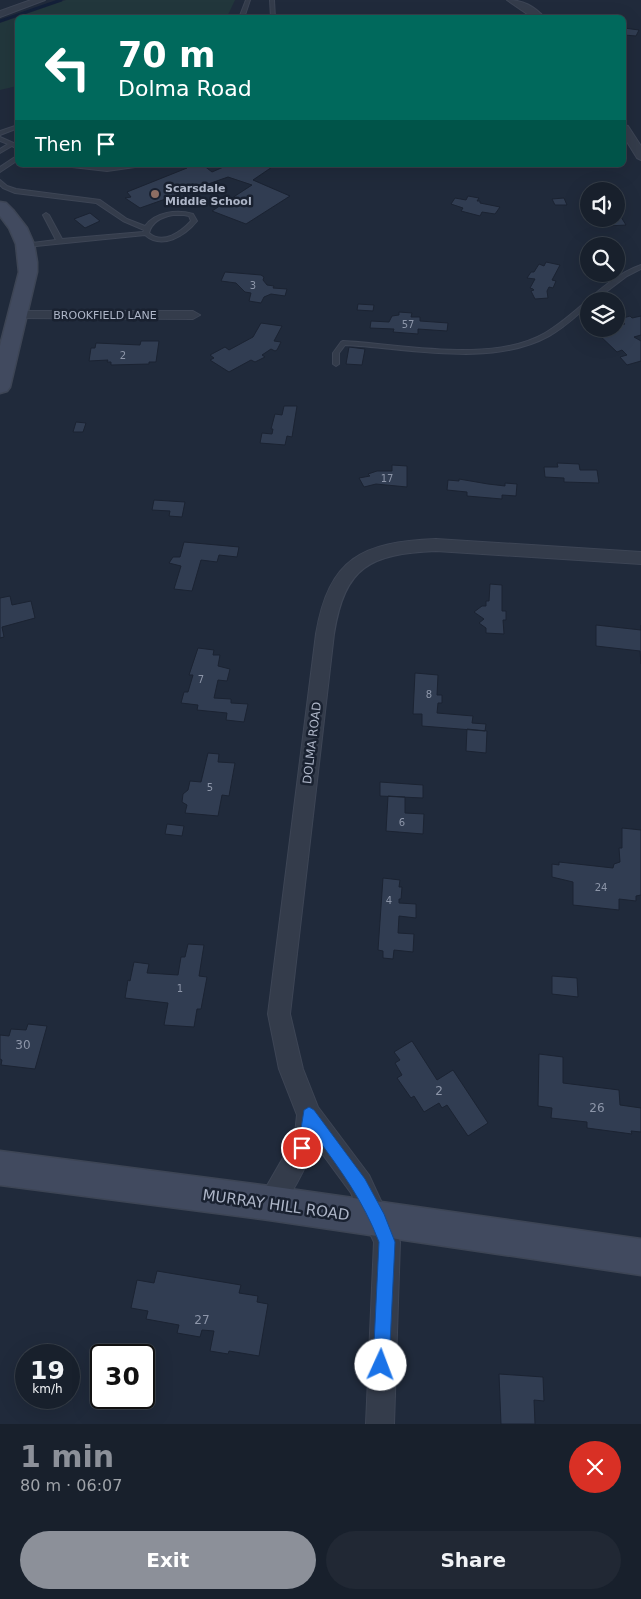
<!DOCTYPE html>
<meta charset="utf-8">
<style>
body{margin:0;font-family:"DejaVu Sans",sans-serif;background:#212834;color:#f1f3f6;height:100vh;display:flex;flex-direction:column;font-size:19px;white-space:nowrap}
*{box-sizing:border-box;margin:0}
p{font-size:16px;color:#9fa3a9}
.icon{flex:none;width:28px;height:28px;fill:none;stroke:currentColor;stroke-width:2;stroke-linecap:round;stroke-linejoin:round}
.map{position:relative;height:1424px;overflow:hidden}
.sheet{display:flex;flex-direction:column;background:#18202c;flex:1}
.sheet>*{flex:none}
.hud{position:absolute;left:15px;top:15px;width:611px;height:152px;border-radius:8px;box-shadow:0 5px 20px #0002,0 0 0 1px #363e48;background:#00695c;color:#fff;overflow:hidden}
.controls{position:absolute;left:580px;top:182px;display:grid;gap:10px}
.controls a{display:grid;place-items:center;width:45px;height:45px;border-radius:50%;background:#18202c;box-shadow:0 5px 20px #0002,0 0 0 1px #363e48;font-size:25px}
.speed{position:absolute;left:15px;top:1344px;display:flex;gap:10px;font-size:25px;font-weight:700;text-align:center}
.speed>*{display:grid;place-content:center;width:65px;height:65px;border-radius:50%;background:#18202c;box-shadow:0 5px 20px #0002,0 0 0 1px #363e48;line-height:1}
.speed small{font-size:12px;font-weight:400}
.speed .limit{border:2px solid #111;border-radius:8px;background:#fff;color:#111}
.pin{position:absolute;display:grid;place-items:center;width:42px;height:42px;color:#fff;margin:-21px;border:2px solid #fff;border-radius:50%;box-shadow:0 1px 5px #0007}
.me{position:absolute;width:55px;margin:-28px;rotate:2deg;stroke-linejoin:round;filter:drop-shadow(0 0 4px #0008)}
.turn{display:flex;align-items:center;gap:18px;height:105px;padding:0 20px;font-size:22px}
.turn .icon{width:65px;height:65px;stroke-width:2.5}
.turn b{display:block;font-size:35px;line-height:42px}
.then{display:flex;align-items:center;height:48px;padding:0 20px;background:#0003;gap:10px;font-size:19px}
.round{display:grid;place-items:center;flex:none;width:52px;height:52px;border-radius:26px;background:#212834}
.headline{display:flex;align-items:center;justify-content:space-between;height:85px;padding:0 20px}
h1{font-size:30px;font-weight:800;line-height:38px;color:#8c9099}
.action{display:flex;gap:10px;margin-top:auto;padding:10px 20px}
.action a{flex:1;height:58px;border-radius:30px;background:#8c9099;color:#fff;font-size:20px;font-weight:800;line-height:58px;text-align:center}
.action a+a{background:#212834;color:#f1f3f6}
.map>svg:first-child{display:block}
.green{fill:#22373c}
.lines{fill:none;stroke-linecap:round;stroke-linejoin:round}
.stream{stroke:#132039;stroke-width:3}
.building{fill:#313d52;stroke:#1b2332}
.lane-casing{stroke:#3d4555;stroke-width:2}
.street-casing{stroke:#3d4555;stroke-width:2}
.secondary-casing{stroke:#3d4555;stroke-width:3}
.lane{fill:#343c4b;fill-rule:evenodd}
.street{fill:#343c4b;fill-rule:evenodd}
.secondary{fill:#414a5f;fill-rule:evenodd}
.route{fill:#1a73e8;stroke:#114b97}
.education-dot{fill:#8d6e63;stroke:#192130;stroke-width:2}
.labels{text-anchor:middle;stroke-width:5;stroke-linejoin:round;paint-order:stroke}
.number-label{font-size:10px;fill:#8d96a9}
.far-poi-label{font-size:11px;font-weight:bold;fill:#aeb6c8;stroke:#192130;text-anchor:start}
.far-street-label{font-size:11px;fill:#aeb6c8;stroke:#192130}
.street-label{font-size:12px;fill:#aeb6c8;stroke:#192130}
.near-number-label{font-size:12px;fill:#8d96a9}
.near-street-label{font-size:15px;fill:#aeb6c8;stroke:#192130}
</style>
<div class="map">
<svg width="641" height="1424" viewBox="0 0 641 1424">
<rect width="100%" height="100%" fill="#202a3b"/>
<path class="green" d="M 66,0 L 235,0 L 227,17 L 18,18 L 17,86 L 0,90 L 0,23 Z"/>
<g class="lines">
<path class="stream" d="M 0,21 L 61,0"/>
</g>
<path class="building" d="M 624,28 L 639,30 L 636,36 L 624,35 Z
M 182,165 L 203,165 L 212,172 L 228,165 L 275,165 L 253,180 L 290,196 L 246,224 L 212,211 L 252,185 L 228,177 L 140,208 L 125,198 L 131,197 L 127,192 L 187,168 Z
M 468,196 L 479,198 L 477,201 L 480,201 L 480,203 L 500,207 L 495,214 L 482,212 L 480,216 L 461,211 L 463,208 L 451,204 L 455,198 L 466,200 Z
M 564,198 L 567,205 L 555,205 L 552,199 Z
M 616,209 L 626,225 L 608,226 L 604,219 L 616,219 Z
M 90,213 L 100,221 L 85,228 L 74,219 Z
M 546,262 L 560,265 L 552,280 L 556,281 L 553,288 L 549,287 L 547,291 L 548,298 L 535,299 L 531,291 L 534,290 L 533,289 L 530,288 L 535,279 L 527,278 L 531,272 L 534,272 L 539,264 L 544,266 Z
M 225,272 L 261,275 L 264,277 L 263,280 L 267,285 L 274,286 L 273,288 L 287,289 L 285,296 L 271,294 L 264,297 L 261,303 L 249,301 L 251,293 L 245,292 L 236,283 L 221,281 Z
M 358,304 L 374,305 L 373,311 L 357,310 Z
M 399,312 L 412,313 L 411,317 L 420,317 L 420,321 L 448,323 L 447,331 L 418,329 L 418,334 L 393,332 L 394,329 L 370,328 L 371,321 L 389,322 L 392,316 L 399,315 Z
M 630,316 L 632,318 L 641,316 L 641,335 L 634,337 L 641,341 L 641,361 L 627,365 L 620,357 L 627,355 L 622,350 L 617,352 L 597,333 L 617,330 L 616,326 L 625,324 L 620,319 Z
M 261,323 L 282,326 L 274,341 L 281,342 L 277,350 L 275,351 L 271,349 L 262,355 L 265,357 L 255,362 L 251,360 L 229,372 L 210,360 L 214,358 L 210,355 L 225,347 L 229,350 L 253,337 Z
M 141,341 L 159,341 L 156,362 L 149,362 L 149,364 L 111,365 L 111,362 L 107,362 L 108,360 L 89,361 L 91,348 L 95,348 L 96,343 L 140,345 Z
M 349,347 L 365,349 L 362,365 L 346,364 Z
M 284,406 L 297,406 L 292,437 L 287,436 L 285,445 L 260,443 L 262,433 L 272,434 L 273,429 L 271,429 L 275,414 L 282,415 Z
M 76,422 L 86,423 L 83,432 L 73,432 Z
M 557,463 L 579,464 L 580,470 L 597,470 L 599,483 L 564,482 L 564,478 L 545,477 L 544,467 L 558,467 Z
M 392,465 L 407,466 L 407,487 L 376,484 L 364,487 L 359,478 L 370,476 L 368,474 L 377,471 L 392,471 Z
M 459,479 L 488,484 L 505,486 L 505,483 L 517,484 L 516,496 L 502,495 L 502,499 L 467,496 L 467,492 L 447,490 L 448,480 L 459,481 Z
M 154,500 L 185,502 L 182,517 L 169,516 L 170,511 L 152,510 Z
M 184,542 L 239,547 L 237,557 L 219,555 L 217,562 L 201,560 L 192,591 L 174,589 L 181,566 L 169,563 L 173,557 L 180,557 Z
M 490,584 L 502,585 L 502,611 L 506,611 L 506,620 L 503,620 L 504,634 L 486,633 L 486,628 L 479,623 L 484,619 L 474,612 L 482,606 L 486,606 L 486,601 L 489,601 Z
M 10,596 L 12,605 L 31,601 L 35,618 L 2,627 L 4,637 L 0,638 L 0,598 Z
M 596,625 L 641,630 L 641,625 L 641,664 L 640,651 L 596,646 Z
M 198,648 L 214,650 L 213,655 L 220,655 L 218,666 L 230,669 L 227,681 L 218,680 L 214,698 L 231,699 L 231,703 L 248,704 L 244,722 L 226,720 L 227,713 L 197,710 L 198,705 L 181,703 L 184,692 L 188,692 L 193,675 L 189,675 Z
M 415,673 L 438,675 L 437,695 L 442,695 L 442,703 L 438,703 L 437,713 L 473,716 L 472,723 L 486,724 L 485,731 L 422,726 L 422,714 L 413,714 Z
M 467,729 L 487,731 L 486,753 L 466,751 Z
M 208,753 L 219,754 L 218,762 L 235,763 L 229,796 L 222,795 L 218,816 L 185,813 L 187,805 L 182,802 L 183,794 L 188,790 L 190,781 L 201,782 Z
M 380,782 L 423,785 L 423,798 L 380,796 Z
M 388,796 L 405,797 L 405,813 L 424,814 L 423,834 L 386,831 Z
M 167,824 L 184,826 L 182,836 L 165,834 Z
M 622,828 L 641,830 L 641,895 L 636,896 L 636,901 L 619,899 L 619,910 L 573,905 L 573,882 L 552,877 L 552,864 L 559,865 L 559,862 L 613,868 L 614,864 L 620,862 L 619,848 L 622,848 Z
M 383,878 L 400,880 L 399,887 L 402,887 L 401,899 L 399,899 L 399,903 L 416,904 L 416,918 L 399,916 L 398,933 L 414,934 L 413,952 L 394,950 L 393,959 L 383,958 L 383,951 L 378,950 Z
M 188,944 L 204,945 L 199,976 L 207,977 L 201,1009 L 197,1009 L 194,1027 L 164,1025 L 168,1003 L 125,998 L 128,980 L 130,981 L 134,962 L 149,964 L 147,973 L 178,975 L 181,957 L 185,957 Z
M 552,976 L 577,978 L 578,997 L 552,994 Z
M 28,1024 L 47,1026 L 35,1069 L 1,1065 L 2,1060 L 0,1059 L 0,1035 L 9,1036 L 11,1029 L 26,1030 Z
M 412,1041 L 437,1080 L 453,1070 L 488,1123 L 468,1136 L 447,1105 L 442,1108 L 439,1103 L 424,1112 L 414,1096 L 411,1098 L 397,1078 L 402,1075 L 395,1063 L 400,1060 L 394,1052 Z
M 539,1054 L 563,1057 L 563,1083 L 619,1090 L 620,1105 L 641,1108 L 641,1132 L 631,1131 L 632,1134 L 587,1128 L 587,1122 L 551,1118 L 552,1108 L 538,1106 Z
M 157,1271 L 241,1285 L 239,1293 L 258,1296 L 257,1302 L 268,1304 L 259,1356 L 229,1351 L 228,1354 L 210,1351 L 214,1331 L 202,1330 L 200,1337 L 177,1333 L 179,1325 L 146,1319 L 148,1311 L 131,1308 L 137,1280 L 154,1283 Z
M 499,1374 L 543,1377 L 544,1401 L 534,1400 L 535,1424 L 501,1424 Z"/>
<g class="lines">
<g class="lane-casing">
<path id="lane" d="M 246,0 L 250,0 L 244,18 L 239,18 Z
M 270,0 L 274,0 L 275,18 L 271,18 Z
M 18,125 L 18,128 L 0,135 L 0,131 Z
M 0,137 L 18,145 L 18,149 L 12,146 L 0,153 L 0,149 L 8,144 L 0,141 Z
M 18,155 L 18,160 L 0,172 L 0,167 Z
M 69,165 L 107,167 L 138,165 L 135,167 L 107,171 L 72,167 Z
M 0,180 L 7,186 L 16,189 L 100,200 L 127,219 L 145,226 C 155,212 177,209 193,214 L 197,221 C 185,236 162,250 145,235 L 26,247 L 23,245 L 24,244 L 56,240 L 43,215 L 46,213 L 49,215 L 62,239 L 143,232 L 144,230 L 123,221 L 96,203 L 15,193 L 3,188 L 0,185 ZM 173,215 L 184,215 L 189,216 L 191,221 C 181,232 163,245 149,233 C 152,221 162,217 173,215 Z
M 641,265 L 641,269 L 627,276 L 594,301 L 589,301 L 589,305 C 576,316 564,328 549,336 C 491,368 408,348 345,345 L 339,353 L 339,364 L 336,366 L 333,364 L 333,353 L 341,342 L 343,341 C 403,344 491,364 545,333 C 579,313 604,278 641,265 Z"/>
</g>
<g class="street-casing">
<path id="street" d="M 31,0 L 45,0 L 0,17 L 0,11 Z
M 507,0 C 523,0 534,6 545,18 L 533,18 Z
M 624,125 L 628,126 L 641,146 L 641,160 L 637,158 L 624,137 Z
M 18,311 L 193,311 L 200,315 L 193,319 L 13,318 L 11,315 Z
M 436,539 L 641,552 L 641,564 L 436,551 C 370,554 345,566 334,634 L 290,1014 L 303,1069 L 318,1107 L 369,1175 L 400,1242 L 394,1424 L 366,1424 L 374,1242 L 351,1193 L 315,1144 C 307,1164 289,1207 269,1215 L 260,1212 L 257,1203 L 287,1151 L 295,1134 L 297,1115 L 279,1069 L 268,1014 L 316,634 C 329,558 362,542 436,539 Z"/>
</g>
<g class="secondary-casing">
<path id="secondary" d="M 0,202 L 6,203 L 13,210 L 27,228 L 34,244 L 37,262 L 37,272 L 10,387 L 7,391 L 0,393 L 0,346 L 19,272 L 16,244 L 9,228 L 0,216 Z
M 0,1151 L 269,1186 L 641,1239 L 641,1275 L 269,1220 L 0,1185 Z"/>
</g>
<use href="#lane" class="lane"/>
<use href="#street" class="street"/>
<use href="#secondary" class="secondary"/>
</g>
<path class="route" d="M 309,1107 L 314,1110 L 365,1179 L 384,1214 L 395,1242 L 389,1365 L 387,1371 L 381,1373 L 375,1371 L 373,1365 L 379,1242 C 363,1200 341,1171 315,1135 L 307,1153 L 302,1155 L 296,1153 L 294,1148 L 300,1135 L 304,1110 Z"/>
<circle class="education-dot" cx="155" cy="194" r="5"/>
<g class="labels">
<g class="number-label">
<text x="253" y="289">3</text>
<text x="408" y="328">57</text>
<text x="123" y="359">2</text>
<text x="387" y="482">17</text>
<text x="201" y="683">7</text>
<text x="429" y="698">8</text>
<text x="210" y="791">5</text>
<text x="402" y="826">6</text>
<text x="601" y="891">24</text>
<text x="389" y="904">4</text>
<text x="180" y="992">1</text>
</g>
<g class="far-poi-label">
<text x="165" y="192">Scarsdale<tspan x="165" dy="13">Middle School</tspan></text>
</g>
<g class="far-street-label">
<text x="105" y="319">BROOKFIELD LANE</text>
</g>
<g class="street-label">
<text transform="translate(312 743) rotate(-83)" y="4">DOLMA ROAD</text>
</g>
<g class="near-number-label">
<text x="23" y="1049">30</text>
<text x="439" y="1095">2</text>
<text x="597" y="1112">26</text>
<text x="202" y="1324">27</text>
</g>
<g class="near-street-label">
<text transform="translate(276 1205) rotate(8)" y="5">MURRAY HILL ROAD</text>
</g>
</g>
</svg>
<div class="controls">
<a><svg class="icon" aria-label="sound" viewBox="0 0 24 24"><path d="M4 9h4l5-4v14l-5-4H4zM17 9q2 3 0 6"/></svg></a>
<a><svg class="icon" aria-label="search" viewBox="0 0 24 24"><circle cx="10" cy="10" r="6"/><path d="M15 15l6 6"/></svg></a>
<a><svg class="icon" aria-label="layers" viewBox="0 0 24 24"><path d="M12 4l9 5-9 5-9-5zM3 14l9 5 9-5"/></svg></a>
</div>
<div class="speed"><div>19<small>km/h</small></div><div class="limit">30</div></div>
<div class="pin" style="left:302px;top:1148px;background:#d93025"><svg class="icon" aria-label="arrive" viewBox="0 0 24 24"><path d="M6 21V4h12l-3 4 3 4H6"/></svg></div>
<svg class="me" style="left:381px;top:1365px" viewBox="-20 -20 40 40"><circle r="19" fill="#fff"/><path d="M0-13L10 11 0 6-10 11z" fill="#1a73e8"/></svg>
<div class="hud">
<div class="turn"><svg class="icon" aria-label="left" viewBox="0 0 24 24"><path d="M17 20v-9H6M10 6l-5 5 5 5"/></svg><div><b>70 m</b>Dolma Road</div></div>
<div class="then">Then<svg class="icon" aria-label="arrive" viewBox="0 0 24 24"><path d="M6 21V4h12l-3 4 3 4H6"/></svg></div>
</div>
</div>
<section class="sheet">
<div class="headline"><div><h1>1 min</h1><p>80 m · 06:07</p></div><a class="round" style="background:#d93025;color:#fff"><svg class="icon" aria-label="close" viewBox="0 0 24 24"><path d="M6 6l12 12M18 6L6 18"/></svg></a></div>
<div class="action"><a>Exit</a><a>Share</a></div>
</section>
